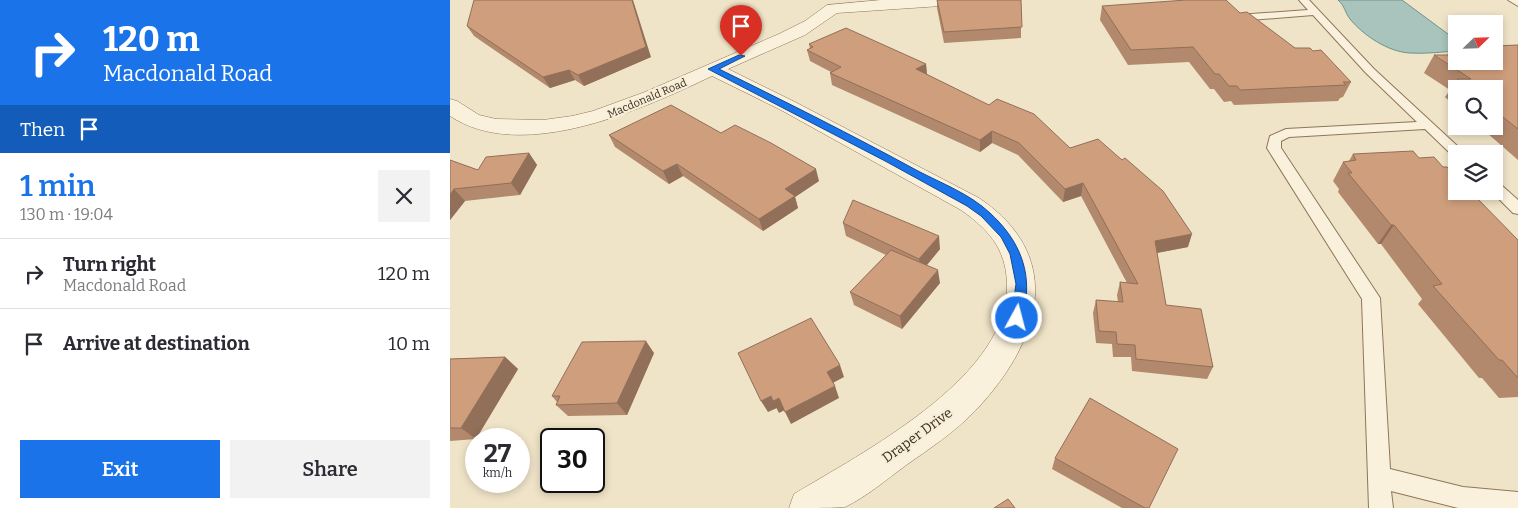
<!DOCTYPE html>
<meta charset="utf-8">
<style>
body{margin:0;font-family:Bitter,serif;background:#f2f2f3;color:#2b2b33;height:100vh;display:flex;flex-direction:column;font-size:19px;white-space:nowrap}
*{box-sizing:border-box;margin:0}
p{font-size:16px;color:#7c7c81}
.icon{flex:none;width:28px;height:28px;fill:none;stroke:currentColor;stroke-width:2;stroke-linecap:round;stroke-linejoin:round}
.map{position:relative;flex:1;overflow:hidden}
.drawer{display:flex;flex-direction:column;background:#fff;width:450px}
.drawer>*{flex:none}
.guide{background:#1a73e8;color:#fff;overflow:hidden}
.needle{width:32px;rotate:67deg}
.tools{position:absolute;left:998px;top:15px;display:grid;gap:10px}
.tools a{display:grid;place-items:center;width:55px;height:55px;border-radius:0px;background:#fff;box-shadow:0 2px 8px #0003;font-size:25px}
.speed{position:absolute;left:15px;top:428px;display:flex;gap:10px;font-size:25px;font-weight:700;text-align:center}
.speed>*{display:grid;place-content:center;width:65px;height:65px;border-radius:50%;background:#fff;box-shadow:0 2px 8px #0003;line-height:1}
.speed small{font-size:12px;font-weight:400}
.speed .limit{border:2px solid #111;border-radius:8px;background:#fff;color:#111}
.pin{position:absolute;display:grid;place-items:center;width:42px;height:42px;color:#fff;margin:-51px -21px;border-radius:50% 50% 50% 0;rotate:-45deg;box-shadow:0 0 5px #0007}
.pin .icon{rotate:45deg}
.me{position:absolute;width:55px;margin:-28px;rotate:7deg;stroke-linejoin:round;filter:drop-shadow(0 0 4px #0008)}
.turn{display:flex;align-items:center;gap:18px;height:105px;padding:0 20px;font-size:22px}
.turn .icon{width:65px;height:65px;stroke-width:2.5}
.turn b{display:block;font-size:35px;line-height:42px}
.then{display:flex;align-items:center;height:48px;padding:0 20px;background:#0003;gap:10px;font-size:19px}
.round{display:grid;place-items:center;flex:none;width:52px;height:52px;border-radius:0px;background:#f2f2f3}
.overview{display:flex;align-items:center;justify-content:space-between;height:85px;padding:0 20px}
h1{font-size:30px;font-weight:600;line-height:38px;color:#1a73e8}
.cta{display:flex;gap:10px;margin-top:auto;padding:10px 20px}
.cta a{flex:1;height:58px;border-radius:0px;background:#1a73e8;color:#fff;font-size:20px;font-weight:600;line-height:58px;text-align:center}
.cta a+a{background:#f2f2f3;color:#2b2b33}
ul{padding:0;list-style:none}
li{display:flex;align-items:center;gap:15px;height:70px;padding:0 20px;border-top:1px solid #e1e1e2}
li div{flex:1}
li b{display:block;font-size:19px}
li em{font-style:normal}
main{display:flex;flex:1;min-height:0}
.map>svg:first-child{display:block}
.water{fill:#a9c4bc;stroke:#6f938a}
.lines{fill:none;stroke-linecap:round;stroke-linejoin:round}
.lane-casing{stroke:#8d765c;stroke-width:2}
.street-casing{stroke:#8d765c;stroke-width:1}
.lane{fill:#faf1dc;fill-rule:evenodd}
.street{fill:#faf1dc;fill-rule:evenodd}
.wall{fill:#b2896c}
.shaded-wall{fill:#916f58}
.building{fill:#cf9f7d;stroke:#916f58}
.route{fill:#1a73e8;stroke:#114b97}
.labels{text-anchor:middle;stroke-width:4.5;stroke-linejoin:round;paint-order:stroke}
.far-street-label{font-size:11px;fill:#3d2e20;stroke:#f7eed8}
.street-label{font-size:14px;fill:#3d2e20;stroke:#f7eed8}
</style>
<main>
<section class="drawer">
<div class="guide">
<div class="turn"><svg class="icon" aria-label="right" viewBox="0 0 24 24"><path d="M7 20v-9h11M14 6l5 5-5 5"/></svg><div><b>120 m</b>Macdonald Road</div></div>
<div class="then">Then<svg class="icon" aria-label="arrive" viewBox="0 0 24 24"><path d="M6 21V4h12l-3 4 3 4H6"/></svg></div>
</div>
<div class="overview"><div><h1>1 min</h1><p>130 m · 19:04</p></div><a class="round"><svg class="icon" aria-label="close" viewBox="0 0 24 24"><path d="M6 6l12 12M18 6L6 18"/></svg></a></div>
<ul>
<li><svg class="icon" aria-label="right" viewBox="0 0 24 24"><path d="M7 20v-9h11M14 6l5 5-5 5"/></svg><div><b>Turn right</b><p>Macdonald Road</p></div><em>120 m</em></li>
<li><svg class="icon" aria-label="arrive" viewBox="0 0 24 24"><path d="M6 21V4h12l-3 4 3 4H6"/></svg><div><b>Arrive at destination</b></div><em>10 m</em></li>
</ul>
<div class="cta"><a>Exit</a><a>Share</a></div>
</section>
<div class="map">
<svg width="1068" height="508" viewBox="0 0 1068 508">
<rect width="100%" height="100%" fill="#f0e4c8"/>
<path class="water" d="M 888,0 L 952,0 L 1006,40 L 1006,51 C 991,52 975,54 960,53 C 938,52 913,35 900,19 C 895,13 895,6 888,0 Z"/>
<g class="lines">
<g class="lane-casing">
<path id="lane" d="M 849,0 L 859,0 L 924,69 L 1016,154 L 1006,154 L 1006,157 L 1004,157 L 975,129 L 839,137 L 831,141 L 831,148 L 930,298 L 940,469 L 1013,487 L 1068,492 L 1068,508 L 1008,508 L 941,491 L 943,508 L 919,508 L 912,299 L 817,148 L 820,136 L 836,129 L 967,122 L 916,73 L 863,15 L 787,21 L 782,18 L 787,15 L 858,10 Z
M 1058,0 L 1068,0 L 1068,6 Z
M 1044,181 L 1049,183 L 1068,200 L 1068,214 L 1063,213 L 1041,191 L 1044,191 Z"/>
</g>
<g class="street-casing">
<path id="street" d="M 431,0 L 514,0 L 512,3 L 506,5 L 387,13 L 355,35 L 278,69 L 345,102 L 529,198 C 618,258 589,343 526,410 C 505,432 479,449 455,466 C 436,480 416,497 395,507 C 387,508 350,508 339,508 L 344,494 C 412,453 553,380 557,291 C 558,252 542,232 511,210 L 331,110 L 262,76 C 193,109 72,164 0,116 L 0,99 L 7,101 L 29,115 L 46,119 L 93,120 L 122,116 L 143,111 L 195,92 L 329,34 L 355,21 L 377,5 Z"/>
</g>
<use href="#lane" class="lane"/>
<use href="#street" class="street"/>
</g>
<path class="wall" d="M 487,0 L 571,0 L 571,38 L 494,43 L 487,8 Z
M 652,6 L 790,13 L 845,48 L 863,51 L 901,82 L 893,97 L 890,98 L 888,101 L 784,105 L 781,101 L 774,102 L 764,89 L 760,89 L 739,62 L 678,65 L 650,20 Z
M 17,26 L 201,57 L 134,86 L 125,80 L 100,88 L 24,36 Z
M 359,44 L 476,64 L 477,75 L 620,148 L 738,247 L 707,253 L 716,305 L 763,367 L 757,379 L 682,371 L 681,357 L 663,357 L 662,344 L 646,343 L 643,313 L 646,300 L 668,302 L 667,295 L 670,282 L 677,283 L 631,196 L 613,202 L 568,155 L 542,143 L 530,152 L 382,85 L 380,73 L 381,72 L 360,61 L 357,50 L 360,49 Z
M 1068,45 L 1068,160 L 1029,126 L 1044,126 L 1044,89 L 1006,89 L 1006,107 L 995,97 L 1000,90 L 974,73 L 984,55 L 997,55 L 1000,49 Z
M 271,133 L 369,181 L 345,197 L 348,208 L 313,231 L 233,176 L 219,184 L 165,147 L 159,135 Z
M 79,153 L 87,165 L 70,195 L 15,201 L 0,220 L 0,160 L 28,170 Z
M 903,154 L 969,158 L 993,167 L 1068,240 L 1068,397 L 1049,398 L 1032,378 L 1029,378 L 968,304 L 972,299 L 931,244 L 928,244 L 888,192 L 889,189 L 883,181 L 893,162 L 899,161 Z
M 393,223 L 490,249 L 477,265 L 490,283 L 452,329 L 404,305 L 400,292 L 436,255 L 396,236 Z
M 204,353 L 177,415 L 118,416 L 106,405 L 107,402 L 102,396 Z
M 55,357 L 68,369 L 26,439 L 0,441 L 0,359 Z
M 605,458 L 699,508 L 672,508 L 602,469 Z"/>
<path class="shaded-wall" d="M 182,0 L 183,0 L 201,57 L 134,86 L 128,75 Z
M 476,64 L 477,76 L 466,69 Z
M 119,70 L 125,80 L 100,88 L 93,77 Z
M 542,131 L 542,143 L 530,152 L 530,140 Z
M 79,153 L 87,165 L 70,195 L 61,183 Z
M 227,164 L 233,176 L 219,184 L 213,171 Z
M 366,169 L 369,181 L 345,197 L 348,208 L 313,231 L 309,219 L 335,189 Z
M 633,183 L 631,196 L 613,202 L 615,189 Z
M 4,189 L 15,201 L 0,220 L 0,195 Z
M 941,225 L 944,225 L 931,244 L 928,244 Z
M 742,234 L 738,247 L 701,254 L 705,241 Z
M 489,236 L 490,249 L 471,272 L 469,259 Z
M 488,270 L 490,283 L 452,329 L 450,316 Z
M 196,341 L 204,353 L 177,415 L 167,403 Z
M 55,357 L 68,369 L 26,439 L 11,428 Z
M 390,365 L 394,377 L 381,384 L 377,372 Z
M 385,386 L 389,398 L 341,424 L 335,412 Z
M 321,396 L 327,408 L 318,412 L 311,401 Z
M 329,398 L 335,410 L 329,413 L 323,401 Z"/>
<path class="building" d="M 24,0 L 182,0 L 196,47 L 128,75 L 119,70 L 93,77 L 17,26 Z
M 487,0 L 571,0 L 572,27 L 494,32 Z
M 736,0 L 776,0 L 790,13 L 797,12 L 845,48 L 860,48 L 863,51 L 871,50 L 901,82 L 893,82 L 896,85 L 790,90 L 787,86 L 779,86 L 769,74 L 765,74 L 743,47 L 681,50 L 652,6 Z
M 396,28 L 476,64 L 466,69 L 539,105 L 547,99 L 584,114 L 620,148 L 648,139 L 672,160 L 675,158 L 713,191 L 742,234 L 705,241 L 716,305 L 751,309 L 763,367 L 686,359 L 685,345 L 667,344 L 666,332 L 649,331 L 646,300 L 673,302 L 670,282 L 688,284 L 633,183 L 615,189 L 569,143 L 542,131 L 530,140 L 380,73 L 391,67 L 357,50 L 363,47 L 359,44 Z
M 1068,45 L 1068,129 L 1044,110 L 1044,89 L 1018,89 L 1007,79 L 1021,79 L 984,55 L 1006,55 L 1006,61 L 1044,61 L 1044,46 Z
M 1000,49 L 1006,49 L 1006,54 Z
M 221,105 L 271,133 L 285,125 L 321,143 L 366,169 L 335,189 L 345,196 L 309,219 L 227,164 L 213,171 L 159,135 Z
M 963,151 L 969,158 L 984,157 L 993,167 L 997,167 L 1006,177 L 1006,191 L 1020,191 L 1068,240 L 1068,378 L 1052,360 L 1049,360 L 983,286 L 992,284 L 944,225 L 941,225 L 898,173 L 902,173 L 893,162 L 906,160 L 903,154 Z
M 79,153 L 61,183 L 4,189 L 0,195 L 0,160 L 28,170 L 36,157 Z
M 403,200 L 489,236 L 469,259 L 393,223 Z
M 441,250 L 488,270 L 450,316 L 400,292 Z
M 361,318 L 390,365 L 377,372 L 385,386 L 335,412 L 329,398 L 323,401 L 321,396 L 311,401 L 288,353 Z
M 196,341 L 167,403 L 106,405 L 110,396 L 102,396 L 132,342 Z
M 55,357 L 11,428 L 0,428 L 0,359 Z
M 640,398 L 728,449 L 699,508 L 695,508 L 605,458 Z
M 558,499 L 565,508 L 544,508 Z"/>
<path class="route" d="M 289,55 L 295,56 L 269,69 C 336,102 402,135 468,171 C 491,183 520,194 540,213 C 565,236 580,264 576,299 C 575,307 575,315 572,321 L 563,321 L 561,318 L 566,284 L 560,254 L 551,237 L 531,216 L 517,206 L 437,162 L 258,69 Z"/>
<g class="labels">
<g class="far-street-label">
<text transform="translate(197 98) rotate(-23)" y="4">Macdonald Road</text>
</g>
<g class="street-label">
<text transform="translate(467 435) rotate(-36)" y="5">Draper Drive</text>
</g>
</g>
</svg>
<div class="tools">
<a><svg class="needle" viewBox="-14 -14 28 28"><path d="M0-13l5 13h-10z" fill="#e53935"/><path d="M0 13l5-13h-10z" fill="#7c7c81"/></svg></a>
<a><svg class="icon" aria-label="search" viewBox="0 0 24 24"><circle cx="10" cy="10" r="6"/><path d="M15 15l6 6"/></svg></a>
<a><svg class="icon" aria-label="layers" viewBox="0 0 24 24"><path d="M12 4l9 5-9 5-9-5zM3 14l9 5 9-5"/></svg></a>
</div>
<div class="speed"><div>27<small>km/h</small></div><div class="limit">30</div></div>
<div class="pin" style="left:291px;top:56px;background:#d93025"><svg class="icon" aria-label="arrive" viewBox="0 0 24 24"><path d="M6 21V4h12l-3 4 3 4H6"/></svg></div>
<svg class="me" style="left:567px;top:318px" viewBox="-20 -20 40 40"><circle r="17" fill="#1a73e8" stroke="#fff" stroke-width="3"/><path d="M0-11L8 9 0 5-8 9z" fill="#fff"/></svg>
</div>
</main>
